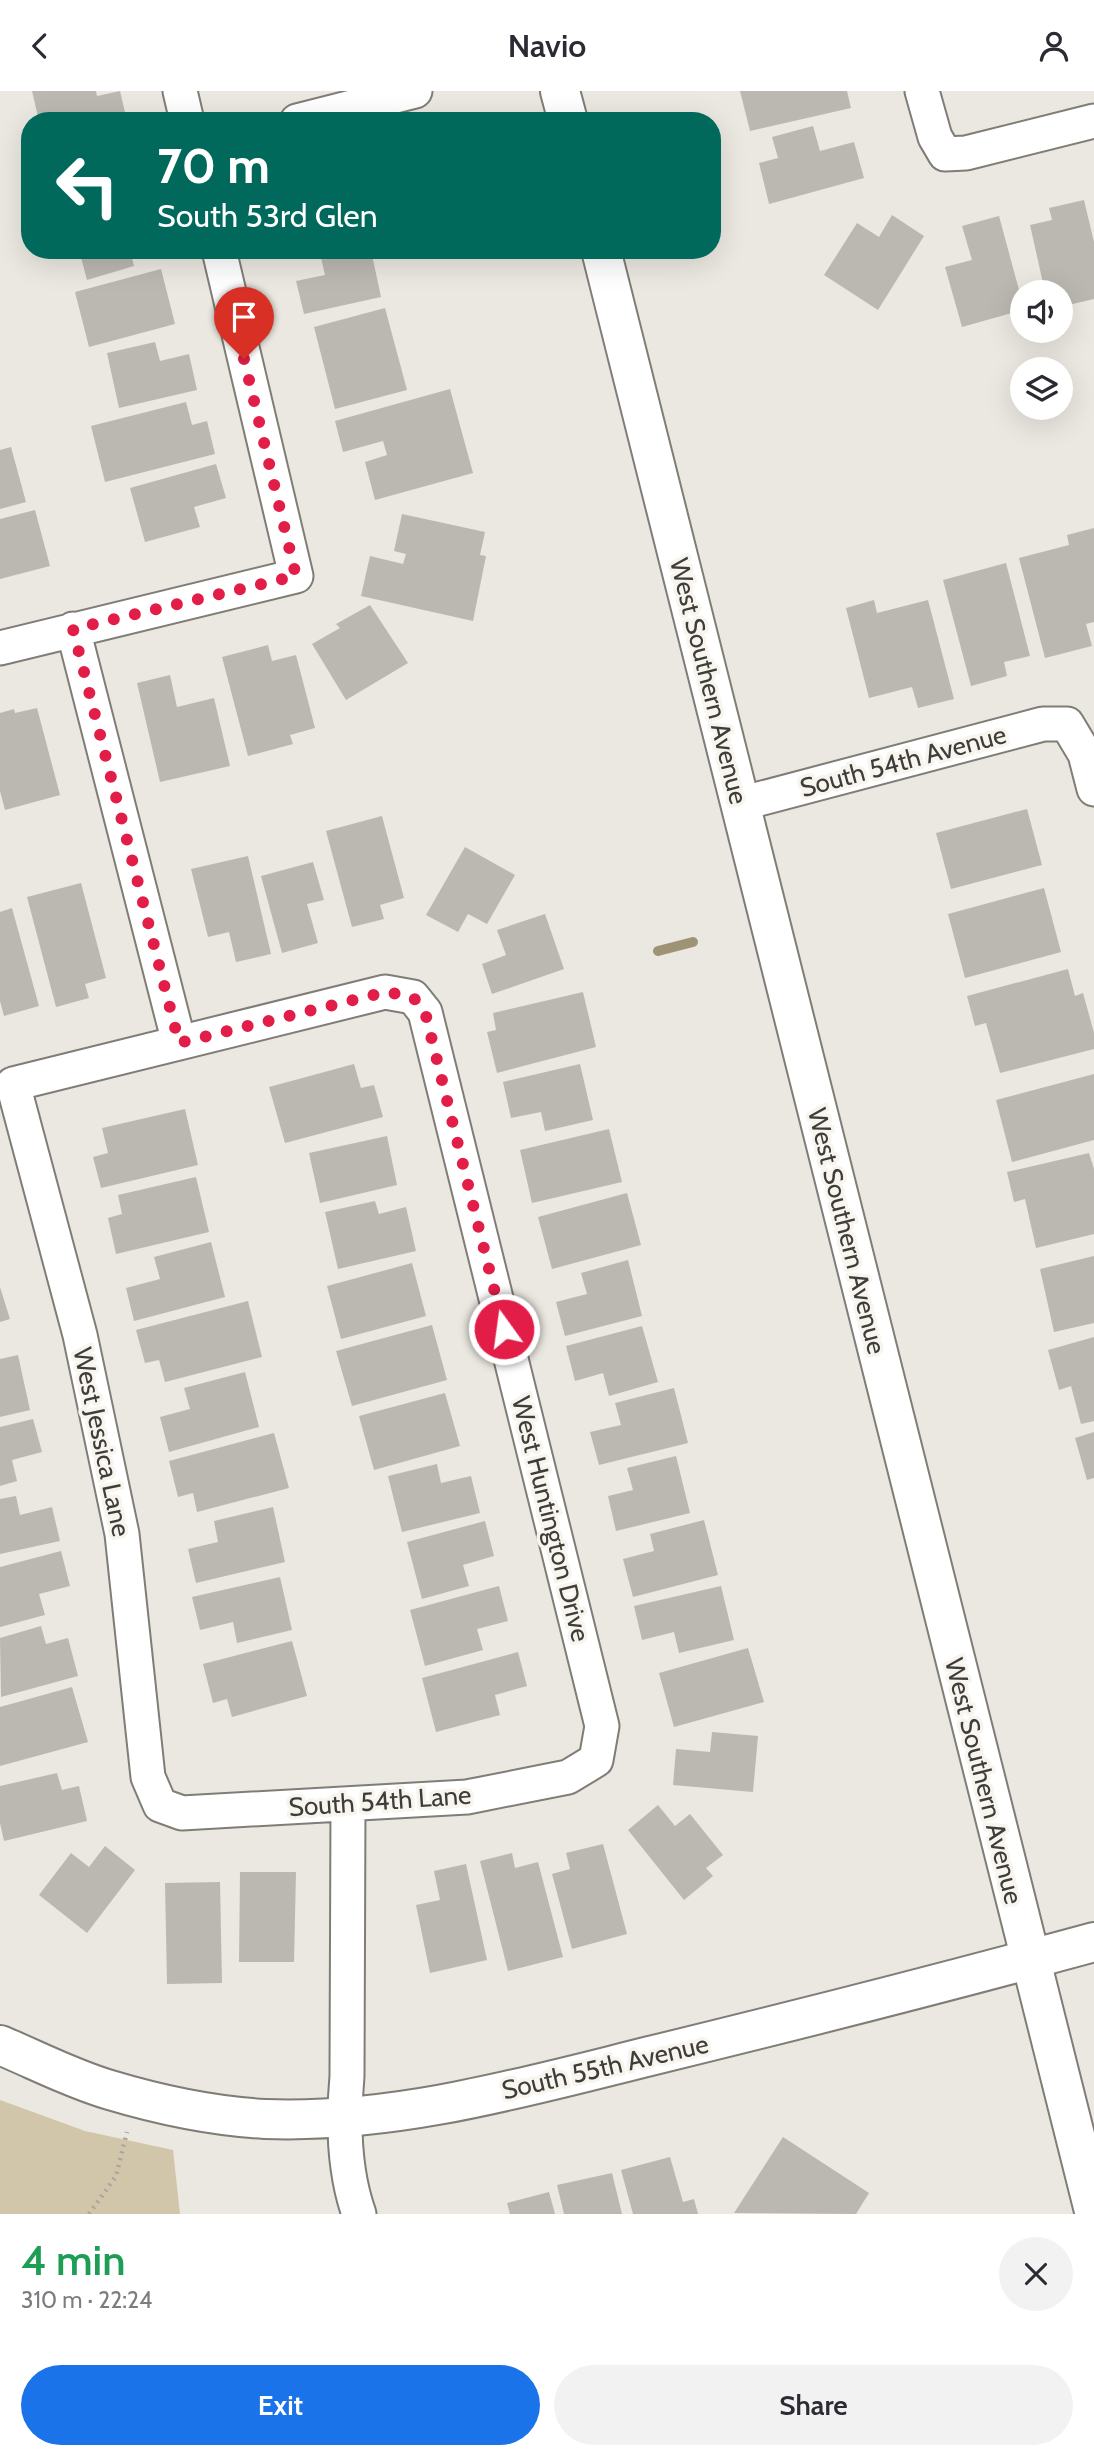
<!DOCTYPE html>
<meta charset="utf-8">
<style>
body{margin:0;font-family:Cabin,sans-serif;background:#f2f2f3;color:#2b2b33;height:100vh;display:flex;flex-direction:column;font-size:26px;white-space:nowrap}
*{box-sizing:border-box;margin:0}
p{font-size:23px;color:#7c7c81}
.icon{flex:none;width:38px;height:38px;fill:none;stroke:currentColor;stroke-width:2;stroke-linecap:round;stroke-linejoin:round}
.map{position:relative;height:2123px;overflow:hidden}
.side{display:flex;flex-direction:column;background:#fff;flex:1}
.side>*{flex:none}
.top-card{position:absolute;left:21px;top:21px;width:700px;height:147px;border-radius:28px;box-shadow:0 7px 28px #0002;background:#00695c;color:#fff;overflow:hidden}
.buttons{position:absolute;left:1010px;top:189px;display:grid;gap:14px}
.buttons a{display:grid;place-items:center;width:63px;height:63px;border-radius:50%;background:#fff;box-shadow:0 7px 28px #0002;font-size:35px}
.pin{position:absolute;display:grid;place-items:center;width:60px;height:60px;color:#fff;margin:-72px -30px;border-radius:50% 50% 50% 0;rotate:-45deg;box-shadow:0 0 7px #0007}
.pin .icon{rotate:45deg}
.me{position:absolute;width:77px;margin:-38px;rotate:346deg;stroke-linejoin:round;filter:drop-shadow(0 0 5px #0008)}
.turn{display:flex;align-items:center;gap:24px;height:147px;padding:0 21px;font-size:32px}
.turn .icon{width:91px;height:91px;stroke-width:2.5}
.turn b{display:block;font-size:49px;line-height:60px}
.round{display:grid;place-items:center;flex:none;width:74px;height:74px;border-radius:37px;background:#f2f2f3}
.headline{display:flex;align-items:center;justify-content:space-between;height:119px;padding:0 21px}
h1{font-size:42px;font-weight:600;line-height:52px;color:#1e9e55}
.cta{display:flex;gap:14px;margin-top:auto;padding:14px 21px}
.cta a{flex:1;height:80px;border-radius:42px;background:#1a73e8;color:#fff;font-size:28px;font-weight:600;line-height:80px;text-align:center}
.cta a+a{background:#f2f2f3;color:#2b2b33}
header{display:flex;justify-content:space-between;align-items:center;height:91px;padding:0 21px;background:#fff;font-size:32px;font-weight:600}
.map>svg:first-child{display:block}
.green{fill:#d2c6aa}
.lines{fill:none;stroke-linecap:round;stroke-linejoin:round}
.stream{stroke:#9f9376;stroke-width:10}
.building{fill:#bbb8b1}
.minor-casing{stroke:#7f7d76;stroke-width:37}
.tertiary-casing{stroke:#7f7d76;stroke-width:42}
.secondary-casing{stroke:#7f7d76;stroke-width:42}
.path{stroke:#a8a6a0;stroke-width:4.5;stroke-dasharray:2 5;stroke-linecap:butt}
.minor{stroke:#fff;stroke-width:33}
.tertiary{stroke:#fff;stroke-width:38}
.secondary{stroke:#fff;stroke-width:38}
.route{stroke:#e11d48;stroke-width:12;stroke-dasharray:0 21.6}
.labels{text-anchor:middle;stroke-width:7;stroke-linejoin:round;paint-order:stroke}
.street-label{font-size:26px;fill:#3e3d3a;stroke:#f8f5ee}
</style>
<header><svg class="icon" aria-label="back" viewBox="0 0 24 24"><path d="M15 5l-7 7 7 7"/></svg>Navio<svg class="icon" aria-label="person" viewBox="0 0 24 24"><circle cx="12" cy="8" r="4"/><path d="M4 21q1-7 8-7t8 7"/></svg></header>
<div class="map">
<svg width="1094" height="2123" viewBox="0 0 1094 2123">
<rect width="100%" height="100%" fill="#eae8e0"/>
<path class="green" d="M 0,2009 L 85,2040 L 173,2059 L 180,2123 L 0,2123 Z"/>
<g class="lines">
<path class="stream" d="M 658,860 L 693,851"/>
</g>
<path class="building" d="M 32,0 L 96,0 L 97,5 L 120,0 L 127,30 L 39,30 Z
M 740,0 L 847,0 L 851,17 L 750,40 Z
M 813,35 L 820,60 L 854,51 L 864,87 L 769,113 L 759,72 L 778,67 L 772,46 Z
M 1084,109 L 1094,151 L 1094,208 L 1060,216 L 1060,201 L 1045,201 L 1030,134 L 1052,129 L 1049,117 Z
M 892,124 L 924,145 L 878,219 L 824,184 L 857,132 L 879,146 Z
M 999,125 L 1022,210 L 1022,219 L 962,236 L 945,176 L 972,169 L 962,135 Z
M 79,159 L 130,159 L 134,175 L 87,189 Z
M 332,159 L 371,159 L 381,206 L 304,223 L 296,190 L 325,184 L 320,162 Z
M 161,178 L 175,233 L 89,256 L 75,201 Z
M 385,217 L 407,299 L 335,318 L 314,236 Z
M 155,251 L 160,270 L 189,263 L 197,299 L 119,317 L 107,262 Z
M 450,298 L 473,382 L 375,409 L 365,371 L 387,364 L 383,350 L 343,361 L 335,330 Z
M 186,311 L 192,334 L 207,330 L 215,363 L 105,391 L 91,335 Z
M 11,356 L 26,411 L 0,418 L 0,359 Z
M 216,373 L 226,407 L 194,416 L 200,436 L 145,451 L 130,397 Z
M 35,419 L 50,475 L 0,488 L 0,428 Z
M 402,423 L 485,441 L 480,464 L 486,465 L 473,530 L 361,505 L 370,465 L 403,473 L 406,463 L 394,460 Z
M 1094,437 L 1094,531 L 1086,533 L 1092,555 L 1045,567 L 1019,467 L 1069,454 L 1067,444 Z
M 1006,472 L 1030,565 L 1004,571 L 1007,585 L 971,595 L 943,489 Z
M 874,509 L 877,522 L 928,509 L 954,608 L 918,617 L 912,596 L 869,607 L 846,517 Z
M 370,514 L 408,572 L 346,609 L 312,553 L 340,537 L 336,533 Z
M 268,554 L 272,570 L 296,564 L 315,637 L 290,644 L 293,653 L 248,665 L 222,566 Z
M 170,584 L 177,616 L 214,607 L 230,675 L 160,691 L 137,592 Z
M 37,617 L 60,704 L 5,719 L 0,700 L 0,622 L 14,618 L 15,622 Z
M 1027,718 L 1042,774 L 951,798 L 936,742 Z
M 382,725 L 404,807 L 380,814 L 384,828 L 352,836 L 326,740 Z
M 465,756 L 515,784 L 487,833 L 468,823 L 458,841 L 426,824 Z
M 248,765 L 271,863 L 236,871 L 229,841 L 208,846 L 191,778 Z
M 313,771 L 324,809 L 307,813 L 318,852 L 282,862 L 261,785 Z
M 81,792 L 106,887 L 85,893 L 89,907 L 56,916 L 27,806 Z
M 1044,797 L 1061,861 L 965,887 L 948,823 Z
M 12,817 L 39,915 L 4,925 L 0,910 L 0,821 Z
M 545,823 L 564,878 L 492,903 L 482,873 L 506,864 L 497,839 Z
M 1068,878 L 1075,905 L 1083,902 L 1094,942 L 1094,958 L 1000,982 L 986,932 L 975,935 L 967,905 Z
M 583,901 L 596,956 L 497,982 L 487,941 L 496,939 L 493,922 Z
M 354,973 L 361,997 L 374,994 L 383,1026 L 285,1052 L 269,996 Z
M 580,973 L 593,1029 L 545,1040 L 541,1021 L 511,1027 L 503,991 Z
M 1094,983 L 1094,1049 L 1012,1071 L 996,1009 Z
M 185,1018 L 198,1074 L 101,1097 L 93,1066 L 108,1062 L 102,1037 Z
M 609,1038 L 622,1091 L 532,1112 L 520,1059 Z
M 387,1045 L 397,1094 L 320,1112 L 309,1062 Z
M 1089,1062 L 1094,1078 L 1094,1143 L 1036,1157 L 1025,1108 L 1014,1111 L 1007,1081 Z
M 196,1086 L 209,1141 L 116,1163 L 108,1127 L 122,1123 L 118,1104 Z
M 627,1102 L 641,1154 L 552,1178 L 538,1126 Z
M 375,1110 L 379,1123 L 406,1116 L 416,1160 L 338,1178 L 325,1121 Z
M 211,1151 L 225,1206 L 134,1230 L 126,1197 L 160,1188 L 154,1166 Z
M 1094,1165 L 1094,1232 L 1054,1241 L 1040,1178 Z
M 628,1169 L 642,1225 L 565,1245 L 556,1211 L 587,1203 L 581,1182 Z
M 412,1172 L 426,1225 L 341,1248 L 327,1195 Z
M 0,1196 L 10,1228 L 0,1231 Z
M 248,1210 L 262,1266 L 165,1291 L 159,1269 L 145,1272 L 136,1239 Z
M 432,1234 L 447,1289 L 352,1315 L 336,1260 Z
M 642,1235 L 658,1291 L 609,1305 L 603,1282 L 575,1290 L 566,1255 Z
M 1094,1246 L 1094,1330 L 1081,1333 L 1071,1295 L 1059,1299 L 1048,1259 Z
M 18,1264 L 30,1319 L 0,1326 L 0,1268 Z
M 245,1281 L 259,1336 L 169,1361 L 160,1326 L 190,1318 L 184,1297 Z
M 674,1297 L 688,1352 L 599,1374 L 590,1341 L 621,1334 L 615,1312 Z
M 445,1302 L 460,1355 L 374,1379 L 359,1325 Z
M 33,1328 L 42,1361 L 12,1369 L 17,1390 L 0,1395 L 0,1336 Z
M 1094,1341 L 1094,1387 L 1087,1389 L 1075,1347 Z
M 274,1342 L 289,1397 L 197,1421 L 193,1402 L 178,1406 L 169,1370 Z
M 676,1365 L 690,1422 L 616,1440 L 608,1405 L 633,1399 L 627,1377 Z
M 437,1373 L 441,1392 L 471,1385 L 480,1422 L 402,1441 L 388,1385 Z
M 16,1405 L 20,1424 L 52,1416 L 60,1450 L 0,1463 L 0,1408 Z
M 273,1416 L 285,1471 L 196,1492 L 188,1458 L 218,1451 L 214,1430 Z
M 704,1429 L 718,1484 L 633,1506 L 623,1468 L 654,1460 L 650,1443 Z
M 485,1430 L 494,1465 L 463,1474 L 469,1495 L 422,1508 L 407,1451 Z
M 61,1460 L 70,1495 L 39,1503 L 45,1524 L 0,1536 L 0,1476 Z
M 280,1486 L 292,1539 L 237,1552 L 233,1531 L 200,1539 L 192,1506 Z
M 499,1495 L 508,1530 L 477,1538 L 483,1559 L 425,1575 L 410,1519 Z
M 721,1495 L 734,1549 L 679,1562 L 674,1541 L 642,1549 L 634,1515 Z
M 41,1535 L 46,1553 L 68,1547 L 78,1585 L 1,1606 L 0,1547 Z
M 292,1550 L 307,1605 L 232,1626 L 227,1608 L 213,1612 L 203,1573 Z
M 748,1557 L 764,1611 L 674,1636 L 659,1582 Z
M 518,1561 L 527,1595 L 495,1604 L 500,1624 L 436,1641 L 422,1587 Z
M 72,1596 L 88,1651 L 0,1675 L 0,1616 Z
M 712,1641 L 758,1645 L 753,1701 L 673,1694 L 676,1658 L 710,1661 Z
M 57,1682 L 62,1699 L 79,1695 L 87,1730 L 4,1750 L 0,1732 L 0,1695 Z
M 658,1714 L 675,1735 L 690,1723 L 723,1764 L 706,1777 L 713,1785 L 684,1809 L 628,1739 Z
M 603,1753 L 627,1843 L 572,1858 L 552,1783 L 570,1778 L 566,1762 Z
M 105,1755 L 135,1779 L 87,1842 L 39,1804 L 71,1762 L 89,1776 Z
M 512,1762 L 515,1777 L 538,1771 L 563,1866 L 508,1880 L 480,1770 Z
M 466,1773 L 487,1869 L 430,1882 L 416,1814 L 440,1809 L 434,1780 Z
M 240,1781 L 296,1781 L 294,1871 L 239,1871 Z
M 220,1791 L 222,1892 L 167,1893 L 165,1792 Z
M 783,2046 L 869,2102 L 856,2123 L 734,2122 Z
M 670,2066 L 683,2111 L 694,2108 L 698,2123 L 633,2123 L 621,2079 Z
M 612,2082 L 622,2123 L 564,2123 L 557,2094 Z
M 549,2101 L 555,2123 L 510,2123 L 507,2112 Z"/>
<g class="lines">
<g class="minor-casing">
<path id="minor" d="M 180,0 L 187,30
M 922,0 L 935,46 L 945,63 L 966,62 L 1094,30
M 297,30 L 415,0
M 73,538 L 179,952
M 0,557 L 296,485 L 219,159
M 740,713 L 1043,633 L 1067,633 L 1085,663 L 1094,698
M 385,901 L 413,906 L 425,921 L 602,1635 L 596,1669 L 568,1686 L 467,1706 L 182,1722 L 160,1714 L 148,1686 L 122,1443 L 80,1244 L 13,993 Z
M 348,1713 L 347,1985 C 343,2029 344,2081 359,2123"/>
</g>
<g class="tertiary-casing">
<path id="tertiary" d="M 0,1954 C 36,1969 72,1988 110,1999 C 160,2014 213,2025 265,2028 C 395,2033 525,1996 650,1965 C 798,1929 947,1891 1094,1851"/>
</g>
<g class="secondary-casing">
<path id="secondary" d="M 560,0 L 568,30
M 601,159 L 1094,2120"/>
</g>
<path class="path" d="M 89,2123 L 116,2085 L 127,2041"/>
<use href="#minor" class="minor"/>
<use href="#tertiary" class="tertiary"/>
<use href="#secondary" class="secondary"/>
</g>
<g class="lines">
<path class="route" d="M 244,268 L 296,485 L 73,538 L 179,952 L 386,901 L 413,906 L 425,921 L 504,1238"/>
</g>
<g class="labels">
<g class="street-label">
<text transform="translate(709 590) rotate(76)" y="9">West Southern Avenue</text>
<text transform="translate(903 670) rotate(-15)" y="9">South 54th Avenue</text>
<text transform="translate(847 1140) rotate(76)" y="9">West Southern Avenue</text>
<text transform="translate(102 1351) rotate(78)" y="9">West Jessica Lane</text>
<text transform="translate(551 1428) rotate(76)" y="9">West Huntington Drive</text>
<text transform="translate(984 1690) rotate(76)" y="9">West Southern Avenue</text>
<text transform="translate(380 1710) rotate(-4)" y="9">South 54th Lane</text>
<text transform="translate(605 1976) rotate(-13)" y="9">South 55th Avenue</text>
</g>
</g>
</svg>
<div class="buttons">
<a><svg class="icon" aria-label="sound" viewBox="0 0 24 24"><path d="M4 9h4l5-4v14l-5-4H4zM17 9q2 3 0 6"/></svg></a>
<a><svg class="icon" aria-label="layers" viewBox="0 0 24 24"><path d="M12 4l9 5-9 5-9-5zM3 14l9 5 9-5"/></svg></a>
</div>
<div class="pin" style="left:244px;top:268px;background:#d93025"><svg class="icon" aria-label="arrive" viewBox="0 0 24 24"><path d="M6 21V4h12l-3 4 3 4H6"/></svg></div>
<svg class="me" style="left:504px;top:1238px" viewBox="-20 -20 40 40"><circle r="17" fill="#e11d48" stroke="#fff" stroke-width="3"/><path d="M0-11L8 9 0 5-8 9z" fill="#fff"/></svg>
<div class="top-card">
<div class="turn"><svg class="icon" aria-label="left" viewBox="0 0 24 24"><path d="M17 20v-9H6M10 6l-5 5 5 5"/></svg><div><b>70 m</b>South 53rd Glen</div></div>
</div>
</div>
<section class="side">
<div class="headline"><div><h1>4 min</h1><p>310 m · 22:24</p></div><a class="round"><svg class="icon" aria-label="close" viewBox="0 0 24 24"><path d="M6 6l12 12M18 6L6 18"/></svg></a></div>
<div class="cta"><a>Exit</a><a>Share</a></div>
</section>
